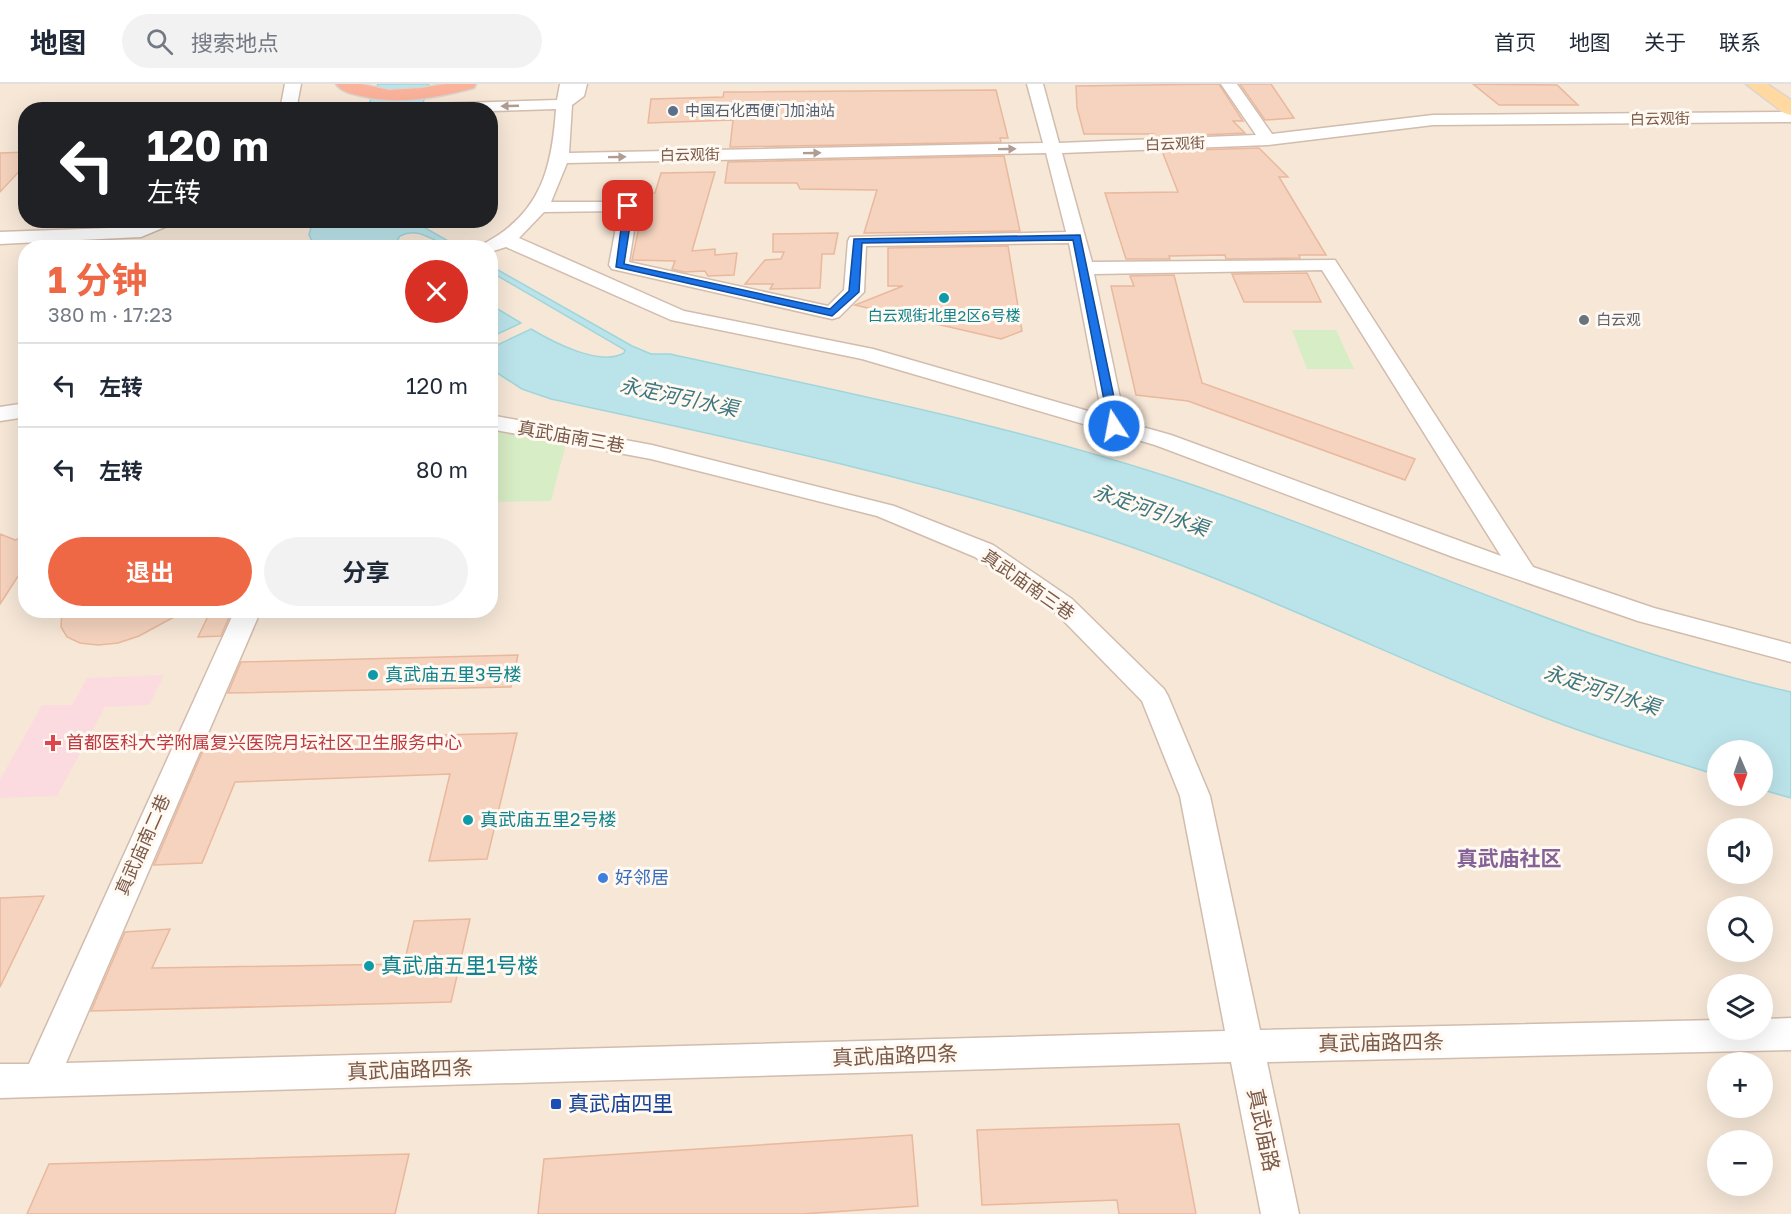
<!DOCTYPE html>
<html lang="zh">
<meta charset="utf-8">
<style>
body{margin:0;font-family:"Golos Text","Noto Sans SC",sans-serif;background:#f2f2f3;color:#1f2937;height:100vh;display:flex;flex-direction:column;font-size:22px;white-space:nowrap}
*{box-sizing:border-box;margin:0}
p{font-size:20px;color:#747a83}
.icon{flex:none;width:33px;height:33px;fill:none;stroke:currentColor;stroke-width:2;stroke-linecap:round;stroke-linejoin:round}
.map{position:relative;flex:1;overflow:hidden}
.panel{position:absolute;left:18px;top:156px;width:480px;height:378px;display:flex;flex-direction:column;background:#fff;border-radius:24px;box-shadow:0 6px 24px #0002}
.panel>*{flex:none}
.top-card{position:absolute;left:18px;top:18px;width:480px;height:126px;border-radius:24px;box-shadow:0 6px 24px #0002;background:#202124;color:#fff;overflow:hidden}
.needle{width:39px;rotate:178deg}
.tools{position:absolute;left:1707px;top:656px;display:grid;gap:12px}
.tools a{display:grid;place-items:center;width:66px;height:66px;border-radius:50%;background:#fff;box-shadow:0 6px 24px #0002;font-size:30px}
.pin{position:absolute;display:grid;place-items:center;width:51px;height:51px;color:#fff;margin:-26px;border-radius:12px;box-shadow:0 3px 9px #0006}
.me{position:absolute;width:66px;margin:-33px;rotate:349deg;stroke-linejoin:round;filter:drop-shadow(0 0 4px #0008)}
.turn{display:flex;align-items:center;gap:21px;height:126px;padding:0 30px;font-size:27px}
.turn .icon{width:78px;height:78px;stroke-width:2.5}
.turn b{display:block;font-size:42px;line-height:51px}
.round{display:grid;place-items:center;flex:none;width:63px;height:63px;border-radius:32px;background:#f2f2f3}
.head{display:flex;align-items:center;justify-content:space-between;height:102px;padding:0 30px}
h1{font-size:36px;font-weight:700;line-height:45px;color:#ef6846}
.button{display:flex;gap:12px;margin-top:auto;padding:12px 30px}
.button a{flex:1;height:69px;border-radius:36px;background:#ef6846;color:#fff;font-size:24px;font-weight:700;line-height:69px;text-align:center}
.button a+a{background:#f2f2f3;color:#1f2937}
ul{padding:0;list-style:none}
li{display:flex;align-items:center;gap:18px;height:84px;padding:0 30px;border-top:2px solid #e0e1e3}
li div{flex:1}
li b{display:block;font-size:22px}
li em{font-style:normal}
header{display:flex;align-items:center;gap:36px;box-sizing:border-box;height:84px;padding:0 30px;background:#fff;border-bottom:2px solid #e0e1e3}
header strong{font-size:28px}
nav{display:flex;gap:33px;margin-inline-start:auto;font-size:21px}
.search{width:420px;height:54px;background:#f2f2f3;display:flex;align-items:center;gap:15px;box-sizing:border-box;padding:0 21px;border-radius:33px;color:#747a83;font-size:22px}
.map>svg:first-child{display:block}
.residential{fill:#f6e7d7;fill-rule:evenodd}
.medical{fill:#fcdbe0}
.green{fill:#d7edc5}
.water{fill:#bbe4ea;stroke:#a0d5dc;stroke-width:1.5}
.building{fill:#f5d3be;stroke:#e9b89d;stroke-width:1.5}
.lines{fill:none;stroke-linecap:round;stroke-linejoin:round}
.minor-casing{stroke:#d2bcad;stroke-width:3}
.major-casing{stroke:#ddd4d0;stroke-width:3}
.highway-casing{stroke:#ddd4d0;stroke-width:3}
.minor{fill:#fff;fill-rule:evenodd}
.major{fill:#ffd99f;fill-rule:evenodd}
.highway{fill:#fcb39c;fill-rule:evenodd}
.oneway{fill:#b09c92}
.route{fill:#1a73e8;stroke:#114b97;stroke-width:1.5}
.service-dot{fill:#5c6f8a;stroke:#fff9f1;stroke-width:2}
.culture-dot{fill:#0f9aa8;stroke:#fff9f1;stroke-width:2}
.worship-dot{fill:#6b7280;stroke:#fff9f1;stroke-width:2}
.health-dot{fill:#e0444e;stroke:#fff9f1;stroke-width:2}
.shop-dot{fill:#3f7fe0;stroke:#fff9f1;stroke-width:2}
.transit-dot{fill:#1a4fb4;stroke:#fff9f1;stroke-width:2}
.labels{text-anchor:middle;stroke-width:6;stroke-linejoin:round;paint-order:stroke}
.far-service-label{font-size:15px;fill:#4e5e75;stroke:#fff9f1;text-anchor:start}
.far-street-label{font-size:15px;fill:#7b5a4a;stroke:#fff9f1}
.far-culture-label{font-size:15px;fill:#0d838f;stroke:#fff9f1}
.far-worship-label{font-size:15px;fill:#5b616d;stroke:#fff9f1;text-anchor:start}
.street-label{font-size:18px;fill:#7b5a4a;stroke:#fff9f1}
.culture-label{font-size:18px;fill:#0d838f;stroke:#fff9f1;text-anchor:start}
.health-label{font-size:18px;fill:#be3a42;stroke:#fff9f1;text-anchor:start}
.shop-label{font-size:18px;fill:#366cbe;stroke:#fff9f1;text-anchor:start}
.water-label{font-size:20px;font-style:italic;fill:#3c7781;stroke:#fff9f1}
.quarter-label{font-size:21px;font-weight:bold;fill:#846297;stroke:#fff9f1}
.near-culture-label{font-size:21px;fill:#0d838f;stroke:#fff9f1;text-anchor:start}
.near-street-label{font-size:21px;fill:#7b5a4a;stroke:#fff9f1}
.near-transit-label{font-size:21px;fill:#164399;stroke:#fff9f1;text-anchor:start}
</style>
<header>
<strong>地图</strong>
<div class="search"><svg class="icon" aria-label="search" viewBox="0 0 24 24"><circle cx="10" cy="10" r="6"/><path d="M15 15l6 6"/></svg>搜索地点</div>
<nav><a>首页</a><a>地图</a><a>关于</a><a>联系</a></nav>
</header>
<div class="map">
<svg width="1791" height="1130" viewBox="0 0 1791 1130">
<rect width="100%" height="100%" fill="#fef5e9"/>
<path class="residential" d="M 0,0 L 1791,0 L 1791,1130 L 0,1130 ZM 26,26 L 490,26 L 490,136 L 26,136 ZM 26,164 L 490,164 L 490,526 L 26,526 ZM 1718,666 L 1762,666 L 1762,711 L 1718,711 ZM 1718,744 L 1762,744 L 1762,789 L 1718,789 ZM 1718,822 L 1762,822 L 1762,867 L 1718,867 ZM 1718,900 L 1762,900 L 1762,945 L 1718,945 ZM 1718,978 L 1762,978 L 1762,1023 L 1718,1023 ZM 1718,1056 L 1762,1056 L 1762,1101 L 1718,1101 Z"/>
<path class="medical" d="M 164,591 L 149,621 L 105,623 L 57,712 L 0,714 L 0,696 L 42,621 L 72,621 L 87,594 Z"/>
<path class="green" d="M 1292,246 L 1336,246 L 1354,285 L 1307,285 Z
M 490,338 L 568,352 L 551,417 L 491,418 Z"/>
<path class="water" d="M 378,0 L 429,0 L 421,25 L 366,26 Z
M 313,136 L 413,137 L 459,163 C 437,164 422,140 400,152 L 393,163 L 315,163 L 309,151 Z
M 491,182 L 632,262 L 651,270 L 670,270 C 842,308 1017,342 1184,398 C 1388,466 1581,561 1791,608 L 1791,714 L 1763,706 L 1762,666 L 1718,666 L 1717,691 C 1653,671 1587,651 1525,626 C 1381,568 1243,499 1096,451 C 918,393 734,355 551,315 L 522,305 L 491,285 L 491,264 L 531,245 C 553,258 600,283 624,269 L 625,266 L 491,188 Z
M 491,221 L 521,239 L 491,253 Z"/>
<path class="building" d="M 1219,0 L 1243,37 L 1233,37 L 1245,49 L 1156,53 L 1154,50 L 1084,50 L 1077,24 L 1076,2 Z
M 1240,0 L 1271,0 L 1294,34 L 1265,36 Z
M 1473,0 L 1557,1 L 1578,21 L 1499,21 Z
M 996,6 L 1008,54 L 1000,54 L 1001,58 L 730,63 L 733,36 L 648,39 L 651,15 L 723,13 L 724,8 Z
M 1259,64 L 1288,93 L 1279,93 L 1326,171 L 1299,171 L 1300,174 L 1226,175 L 1225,171 L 1169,172 L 1170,175 L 1126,175 L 1105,109 L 1178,108 L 1162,67 Z
M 26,68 L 26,80 L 0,108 L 0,69 Z
M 1004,72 L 1020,147 L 864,149 L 877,106 L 800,105 L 797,99 L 725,99 L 728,78 Z
M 715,88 L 692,167 L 715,165 L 715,171 L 737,169 L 734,191 L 708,192 L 705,187 L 684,188 L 672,185 L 675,177 L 632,176 L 646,110 L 655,109 L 661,89 Z
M 838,149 L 834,170 L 822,170 L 820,204 L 770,205 L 773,200 L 745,200 L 765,176 L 781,175 L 784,168 L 773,168 L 773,150 Z
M 1008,162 L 1022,247 L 1001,255 L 855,221 L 903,202 L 888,202 L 888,164 Z
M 1307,189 L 1321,218 L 1244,218 L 1232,190 Z
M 1174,191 L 1202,299 L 1415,375 L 1405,396 L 1188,317 L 1136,311 L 1111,202 L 1134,202 L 1130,192 Z
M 0,450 L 15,456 L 26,452 L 26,480 L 0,520 Z
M 62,526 L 187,526 L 139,552 L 118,559 L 98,561 L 80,559 L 67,553 L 61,543 Z
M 211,526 L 232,526 L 221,552 L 198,553 Z
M 518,571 L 511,603 L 228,609 L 241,578 Z
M 517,649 L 487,775 L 429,777 L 450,690 L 235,698 L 202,779 L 154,781 L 207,657 Z
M 44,812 L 0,903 L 0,814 Z
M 470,835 L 451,918 L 91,927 L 125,848 L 170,845 L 152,884 L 404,880 L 414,837 Z
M 1179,1040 L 1196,1130 L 1119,1130 L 1117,1116 L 982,1121 L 977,1046 Z
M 912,1051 L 918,1122 L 802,1130 L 538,1130 L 544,1075 Z
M 409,1070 L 395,1130 L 27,1130 L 49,1080 Z"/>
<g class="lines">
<g class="minor-casing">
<path id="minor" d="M 285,0 L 301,0 L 296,26 L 280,26 Z
M 560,0 L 587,0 L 584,12 L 572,21 L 569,69 L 1043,59 L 1027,0 L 1043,0 L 1059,59 L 1256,51 L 1221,0 L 1237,0 L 1272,50 L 1433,31 L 1791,28 L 1791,38 L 1433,41 L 1268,61 L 1062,69 L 1092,178 L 1335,176 L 1533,483 L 1654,524 L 1791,560 L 1791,578 L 1638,537 L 1453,473 L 1155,361 L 862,275 L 671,236 L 506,163 L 490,168 L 490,164 L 483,163 L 485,159 C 541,129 552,84 556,25 L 490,27 L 490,26 L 387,26 L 395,21 L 557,16 ZM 1046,69 L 1066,148 L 850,153 L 848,157 L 844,206 L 828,222 L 629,178 L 638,122 L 635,118 L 551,118 L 567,79 ZM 619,127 L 609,181 L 612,185 L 832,235 L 839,233 L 864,208 L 866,162 L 1069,159 L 1102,331 L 873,265 L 684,227 L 519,154 L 544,128 ZM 1322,186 L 1501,472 L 1171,351 L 1125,338 L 1094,190 Z
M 151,136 L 175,136 L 172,140 L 141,153 L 0,160 L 0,148 L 138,143 Z
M 26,319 L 26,333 L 0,337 L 0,323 Z
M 490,331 L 652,361 L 894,422 L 993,461 L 1072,515 L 1164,605 L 1168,612 L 1210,712 L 1260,946 L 1718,936 L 1718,945 L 1762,945 L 1762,935 L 1791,934 L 1791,966 L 1267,978 L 1299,1130 L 1261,1130 L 1231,978 L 0,1014 L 0,980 L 29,980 L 235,526 L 261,526 L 66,979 L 1225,947 L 1180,712 L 1142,617 L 1054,527 L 975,473 L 877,432 L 651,375 L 490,345 Z"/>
</g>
<g class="major-casing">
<path id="major" d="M 1746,0 L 1767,0 L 1791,16 L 1791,31 L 1784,29 Z"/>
</g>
<g class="highway-casing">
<path id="highway" d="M 336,0 L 361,0 L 389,6 L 422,4 L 445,0 L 476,0 L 474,4 C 436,14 399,21 361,12 C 352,10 341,8 336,0 Z"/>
</g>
<use href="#minor" class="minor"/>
<use href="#major" class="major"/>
<use href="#highway" class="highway"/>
</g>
<defs><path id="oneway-solid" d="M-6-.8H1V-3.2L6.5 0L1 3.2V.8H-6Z" transform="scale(1.5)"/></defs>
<g class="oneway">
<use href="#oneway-solid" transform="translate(510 22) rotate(178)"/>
<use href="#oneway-solid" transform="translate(1007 65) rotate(-1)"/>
<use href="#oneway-solid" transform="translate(812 69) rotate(-1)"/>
<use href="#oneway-solid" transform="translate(617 73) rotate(-1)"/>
</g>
<path class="route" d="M 628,119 L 633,122 L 624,180 L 830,225 L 849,207 L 854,155 L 1080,151 L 1120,342 L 1114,345 L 1109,342 L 1073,156 L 862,159 L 859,208 L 832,232 L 616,183 L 624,122 Z"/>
<circle class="service-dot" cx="673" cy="27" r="6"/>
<g class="culture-dot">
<circle cx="944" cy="214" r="6"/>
<circle cx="373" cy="591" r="6"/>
<circle cx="468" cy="736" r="6"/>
<circle cx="369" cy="882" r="6"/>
</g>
<circle class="worship-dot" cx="1584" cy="236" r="6"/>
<path class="health-dot" d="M50 650h6v6h6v6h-6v6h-6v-6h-6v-6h6z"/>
<circle class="shop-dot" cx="603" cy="794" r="6"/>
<rect class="transit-dot" x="550" y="1014" width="12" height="12" rx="3"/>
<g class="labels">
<g class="far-service-label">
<text x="685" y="32">中国石化西便门加油站</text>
</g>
<g class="far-street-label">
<text transform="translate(1660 35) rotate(-1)" y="5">白云观街</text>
<text transform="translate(1175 60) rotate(-2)" y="5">白云观街</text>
<text transform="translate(690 71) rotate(-1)" y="5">白云观街</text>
</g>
<g class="far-culture-label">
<text x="944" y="237">白云观街北里2区6号楼</text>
</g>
<g class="far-worship-label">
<text x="1596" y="241">白云观</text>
</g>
<g class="street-label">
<text transform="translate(571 353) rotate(10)" y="6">真武庙南三巷</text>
<text transform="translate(1028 501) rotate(35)" y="6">真武庙南三巷</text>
<text transform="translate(143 761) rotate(-66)" y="6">真武庙南二巷</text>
</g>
<g class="culture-label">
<text x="385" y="597">真武庙五里3号楼</text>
<text x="480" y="742">真武庙五里2号楼</text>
</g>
<g class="health-label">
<text x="66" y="665">首都医科大学附属复兴医院月坛社区卫生服务中心</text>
</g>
<g class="shop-label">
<text x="615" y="800">好邻居</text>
</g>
<g class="water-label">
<text transform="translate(679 313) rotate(12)" y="7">永定河引水渠</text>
<text transform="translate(1151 426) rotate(19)" y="7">永定河引水渠</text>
<text transform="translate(1602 606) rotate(18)" y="7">永定河引水渠</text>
</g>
<g class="quarter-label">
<text x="1509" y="782">真武庙社区</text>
</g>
<g class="near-culture-label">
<text x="381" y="889">真武庙五里1号楼</text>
</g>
<g class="near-street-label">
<text transform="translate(1381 959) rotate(-1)" y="7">真武庙路四条</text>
<text transform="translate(895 972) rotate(-2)" y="7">真武庙路四条</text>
<text transform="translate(410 986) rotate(-2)" y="7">真武庙路四条</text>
<text transform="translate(1263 1046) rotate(78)" y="7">真武庙路</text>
</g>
<g class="near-transit-label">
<text x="568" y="1027">真武庙四里</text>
</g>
</g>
</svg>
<div class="tools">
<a><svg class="needle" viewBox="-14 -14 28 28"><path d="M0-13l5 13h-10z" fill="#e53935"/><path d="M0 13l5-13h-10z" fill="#747a83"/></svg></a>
<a><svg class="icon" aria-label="sound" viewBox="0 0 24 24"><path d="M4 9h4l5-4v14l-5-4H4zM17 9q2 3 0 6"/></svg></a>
<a><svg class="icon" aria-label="search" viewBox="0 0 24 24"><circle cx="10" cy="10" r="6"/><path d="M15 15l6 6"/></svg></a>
<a><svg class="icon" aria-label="layers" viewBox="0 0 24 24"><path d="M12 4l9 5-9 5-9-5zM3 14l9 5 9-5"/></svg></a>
<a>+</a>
<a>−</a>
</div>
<div class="pin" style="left:628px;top:122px;background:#d93025"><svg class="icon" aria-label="arrive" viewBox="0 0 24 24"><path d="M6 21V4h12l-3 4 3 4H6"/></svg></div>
<svg class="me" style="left:1114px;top:342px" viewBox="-20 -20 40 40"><circle r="17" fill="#1a73e8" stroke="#fff" stroke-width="3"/><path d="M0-11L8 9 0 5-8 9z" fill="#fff"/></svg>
<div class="top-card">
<div class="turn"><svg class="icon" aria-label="left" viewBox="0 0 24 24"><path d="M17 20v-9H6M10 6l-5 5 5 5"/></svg><div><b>120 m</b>左转</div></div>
</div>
<section class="panel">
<div class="head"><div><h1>1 分钟</h1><p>380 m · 17:23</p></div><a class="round" style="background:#d93025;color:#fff"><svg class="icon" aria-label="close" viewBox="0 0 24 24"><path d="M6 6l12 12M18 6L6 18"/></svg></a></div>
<ul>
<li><svg class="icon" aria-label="left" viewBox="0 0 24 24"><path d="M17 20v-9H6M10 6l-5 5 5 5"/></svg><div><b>左转</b></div><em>120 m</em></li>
<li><svg class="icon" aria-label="left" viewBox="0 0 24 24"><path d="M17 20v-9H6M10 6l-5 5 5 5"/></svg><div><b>左转</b></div><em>80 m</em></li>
</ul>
<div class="button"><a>退出</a><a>分享</a></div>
</section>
</div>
